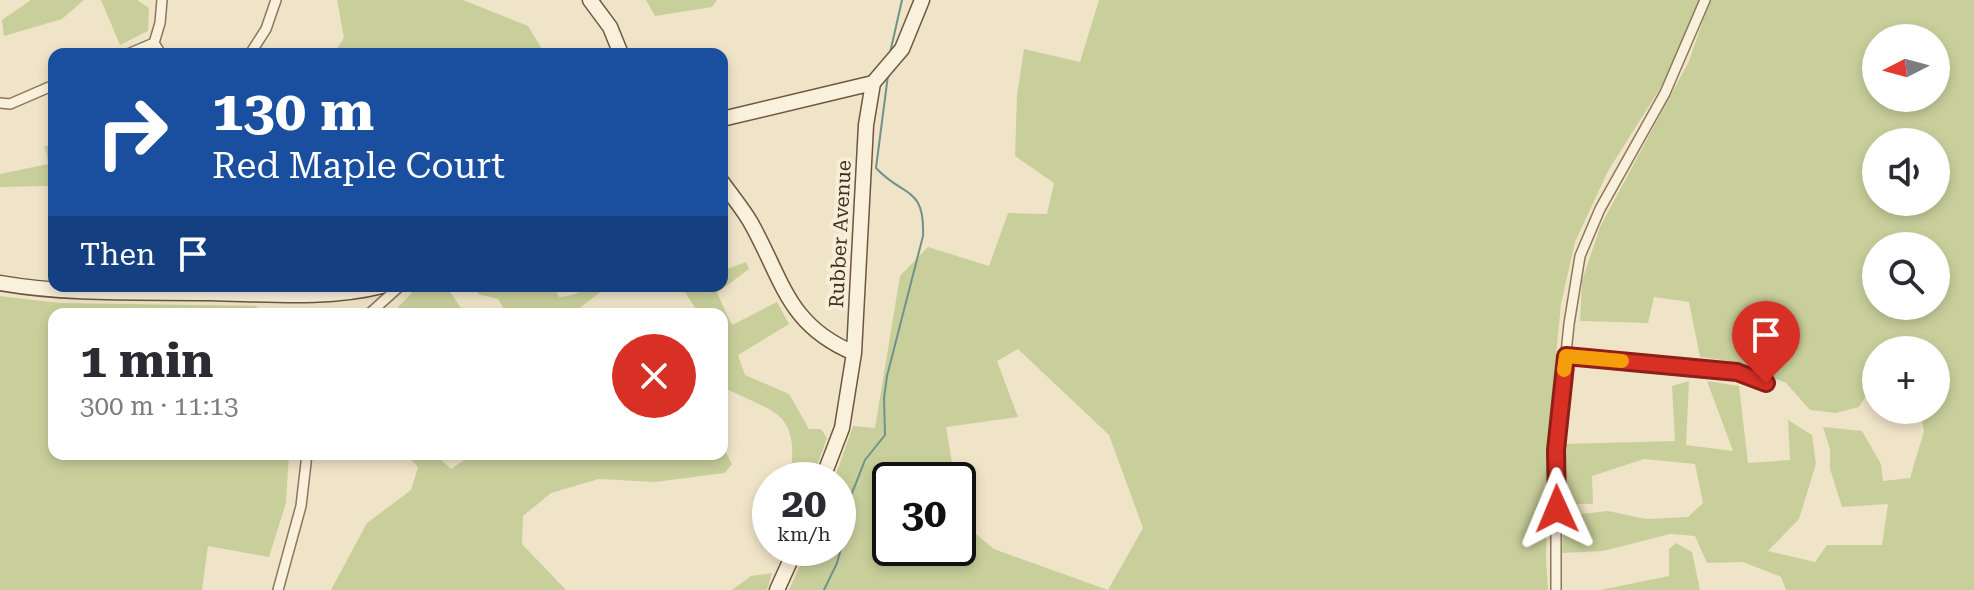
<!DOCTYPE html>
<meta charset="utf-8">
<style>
body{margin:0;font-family:"Roboto Serif",serif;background:#f2f2f3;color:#2b2b33;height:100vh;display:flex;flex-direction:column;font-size:30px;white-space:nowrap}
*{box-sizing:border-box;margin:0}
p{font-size:26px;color:#7c7c81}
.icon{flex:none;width:44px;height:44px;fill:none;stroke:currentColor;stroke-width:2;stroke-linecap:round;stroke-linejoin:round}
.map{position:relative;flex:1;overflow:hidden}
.side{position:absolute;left:48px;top:308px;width:680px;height:152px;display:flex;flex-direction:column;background:#fff;border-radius:16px;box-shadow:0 4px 12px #0003}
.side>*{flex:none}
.banner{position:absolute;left:48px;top:48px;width:680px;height:244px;border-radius:16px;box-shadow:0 4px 12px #0003;background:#1a4fa0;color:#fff;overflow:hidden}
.needle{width:52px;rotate:264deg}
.buttons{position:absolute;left:1862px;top:24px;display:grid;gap:16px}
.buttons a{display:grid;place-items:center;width:88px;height:88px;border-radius:50%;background:#fff;box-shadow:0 4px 12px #0003;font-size:40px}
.speed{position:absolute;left:752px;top:462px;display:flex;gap:16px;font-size:40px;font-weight:700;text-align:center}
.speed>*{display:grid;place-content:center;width:104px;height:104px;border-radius:50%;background:#fff;box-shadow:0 4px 12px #0003;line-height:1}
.speed small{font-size:20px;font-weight:400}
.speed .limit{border:4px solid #111;border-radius:12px;background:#fff;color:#111}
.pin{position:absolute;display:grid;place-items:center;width:68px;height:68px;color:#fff;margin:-82px -34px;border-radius:50% 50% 50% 0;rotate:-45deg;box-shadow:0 0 8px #0007}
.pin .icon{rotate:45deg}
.me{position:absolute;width:88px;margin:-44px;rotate:359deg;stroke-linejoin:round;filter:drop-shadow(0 0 6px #0008)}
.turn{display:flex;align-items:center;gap:28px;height:168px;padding:0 32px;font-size:36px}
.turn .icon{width:104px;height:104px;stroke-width:2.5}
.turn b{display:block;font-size:56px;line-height:68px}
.then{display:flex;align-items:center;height:76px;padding:0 32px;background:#0003;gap:16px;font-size:30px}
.round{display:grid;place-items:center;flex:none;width:84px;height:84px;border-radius:42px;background:#f2f2f3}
.headline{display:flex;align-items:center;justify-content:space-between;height:136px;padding:0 32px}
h1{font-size:48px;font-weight:700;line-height:60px}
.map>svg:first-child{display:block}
.green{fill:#c9cf9b;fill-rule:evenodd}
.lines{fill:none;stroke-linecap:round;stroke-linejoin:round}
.stream{stroke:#6f938a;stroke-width:2}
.street-casing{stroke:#8d765c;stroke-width:12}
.secondary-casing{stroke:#6f573f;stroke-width:17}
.street{stroke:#faf1dc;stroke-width:9}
.secondary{stroke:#faf1dc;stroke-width:14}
.route-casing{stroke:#8d1f18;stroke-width:20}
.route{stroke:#d93025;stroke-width:14}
.slow{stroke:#f59e0b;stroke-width:14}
.labels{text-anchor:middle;stroke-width:8;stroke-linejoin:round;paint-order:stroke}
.street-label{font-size:20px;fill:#3d2e20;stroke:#f7eed8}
</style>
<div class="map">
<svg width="1974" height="590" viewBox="0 0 1974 590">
<rect width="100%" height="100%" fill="#f0e4c8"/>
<path class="green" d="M 31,0 L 84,0 L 62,19 L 4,36 L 2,20 Z
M 101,0 L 137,0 L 149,8 L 148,31 L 120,45 Z
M 337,0 L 463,0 L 528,26 L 545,54 L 333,54 L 344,38 Z
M 646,0 L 717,0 L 712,7 L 655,16 Z
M 1099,0 L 1699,0 L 1668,76 L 1608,171 L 1575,242 L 1561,304 L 1550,418 L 1546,559 L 1548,590 L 789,590 L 808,548 L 838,548 L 838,480 L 834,480 L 853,426 L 875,428 L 900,276 L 928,247 L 989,266 L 1008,213 L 1047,214 L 1054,183 L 1015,156 L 1017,95 L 1024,49 L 1080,62 ZM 1018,349 L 1109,435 L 1143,528 L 1108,590 L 994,549 L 964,524 L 958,496 L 958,548 L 890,548 L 890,480 L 955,480 L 946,427 L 1018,417 L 997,361 Z
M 1710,0 L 1974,0 L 1974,590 L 1786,590 L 1781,577 L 1743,562 L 1707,563 L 1695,536 L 1670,534 L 1603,551 L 1562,553 L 1564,516 L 1608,511 L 1646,519 L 1688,517 L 1703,503 L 1695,464 L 1644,459 L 1592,476 L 1593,504 L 1565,504 L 1562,444 L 1675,441 L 1672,386 L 1689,381 L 1686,445 L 1733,451 L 1707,381 L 1739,386 L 1748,463 L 1790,460 L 1788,420 L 1812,435 L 1816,464 L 1799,519 L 1768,551 L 1815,562 L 1827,545 L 1882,545 L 1888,504 L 1842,507 L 1830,469 L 1830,449 L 1823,427 L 1862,431 L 1881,464 L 1883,481 L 1910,478 L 1924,431 L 1920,410 L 1936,410 L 1936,350 L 1876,350 L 1876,367 L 1865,372 L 1869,391 L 1859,407 L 1836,413 L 1810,410 L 1786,383 L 1737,362 L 1700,357 L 1689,302 L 1654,297 L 1648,323 L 1580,321 L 1582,281 L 1600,227 L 1689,61 ZM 1876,38 L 1936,38 L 1936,98 L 1876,98 ZM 1876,142 L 1936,142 L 1936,202 L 1876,202 ZM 1876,246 L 1936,246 L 1936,306 L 1876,306 Z
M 54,145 L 54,274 L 48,274 L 48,186 L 0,187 L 0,174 L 48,164 L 45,146 Z
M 746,262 L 749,269 L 717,293 L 732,325 L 777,302 L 789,324 L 738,355 L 745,375 L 789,394 L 809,429 L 821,429 L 827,438 L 812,480 L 789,480 C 793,461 796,434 781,418 C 772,408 742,397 729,390 L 722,392 L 722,314 L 699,314 L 681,286 L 722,286 L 722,271 Z
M 418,286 L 446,286 L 465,314 L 392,314 Z
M 477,286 L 553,286 L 559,297 C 579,296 587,286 608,286 L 572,314 L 507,314 L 498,299 L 478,294 Z
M 0,296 L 60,303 L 257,306 L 255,314 L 54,314 L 54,454 L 289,454 L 286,503 L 269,557 L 208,546 L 202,590 L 0,590 Z
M 722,445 L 732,464 L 725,473 L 655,482 L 599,479 L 551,493 L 523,516 L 522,544 L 566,590 L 331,590 L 367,523 L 411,490 L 418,467 L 405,454 L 435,454 L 451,469 L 473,454 L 722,454 Z
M 1676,543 L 1692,552 L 1700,590 L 1600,590 L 1669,576 L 1669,549 Z
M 772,573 L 767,590 L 732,590 L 751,576 Z"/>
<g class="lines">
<path class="stream" d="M 890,53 L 902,0
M 824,590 L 837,563 L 845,534 L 843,515 L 856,483 L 865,460 L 885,435 L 884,398 L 887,376 L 923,236 C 925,186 904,198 876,168 L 888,75"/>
<g class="street-casing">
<path id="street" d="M 128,54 L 154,43
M 161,54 L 154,43 L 160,23 L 162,0
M 250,54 L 266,29 L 276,0
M 0,103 L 10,104 L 54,85
M 369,314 L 400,286
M 1566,356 L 1737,372 L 1766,383
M 278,590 L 301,506 L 307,454
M 1556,590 L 1556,450 L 1569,324 L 1580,256 L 1600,209 L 1665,93 L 1705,0"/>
</g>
<g class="secondary-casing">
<path id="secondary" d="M 590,0 L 610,27 L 621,54
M 722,119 L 873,83 L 902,49 L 922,0
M 722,182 C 732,196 743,209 751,223 C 783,280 787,325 854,353
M 0,283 C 69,295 140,292 210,293 C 267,294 327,300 382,286
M 822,480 L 842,428 L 854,353 L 866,125 L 873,83
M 777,590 L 796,548"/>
</g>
<use href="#street" class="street"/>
<use href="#secondary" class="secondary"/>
</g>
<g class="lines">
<g class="route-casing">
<path id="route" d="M 1557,509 L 1556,450 L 1566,356 L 1737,372 L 1766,383"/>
</g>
<use href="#route" class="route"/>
<path class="slow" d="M 1564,370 L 1566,356 L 1622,361"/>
</g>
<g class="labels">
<g class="street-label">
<text transform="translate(840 234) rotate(-87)" y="7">Rubber Avenue</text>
</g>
</g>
</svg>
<div class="buttons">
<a><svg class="needle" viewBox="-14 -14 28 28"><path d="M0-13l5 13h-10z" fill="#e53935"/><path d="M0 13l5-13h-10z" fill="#7c7c81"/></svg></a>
<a><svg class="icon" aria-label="sound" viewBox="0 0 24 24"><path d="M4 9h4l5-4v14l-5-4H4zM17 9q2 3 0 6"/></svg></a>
<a><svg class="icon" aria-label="search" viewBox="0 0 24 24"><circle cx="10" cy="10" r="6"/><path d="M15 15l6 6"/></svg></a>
<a>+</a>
</div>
<div class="speed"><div>20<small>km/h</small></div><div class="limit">30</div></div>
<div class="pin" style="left:1766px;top:383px;background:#d93025"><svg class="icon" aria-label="arrive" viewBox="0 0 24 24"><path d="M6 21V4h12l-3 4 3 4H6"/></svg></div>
<svg class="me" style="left:1557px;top:509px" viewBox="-20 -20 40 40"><path d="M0-17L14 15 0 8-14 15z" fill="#d93025" stroke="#fff" stroke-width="4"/></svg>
<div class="banner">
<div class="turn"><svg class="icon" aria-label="right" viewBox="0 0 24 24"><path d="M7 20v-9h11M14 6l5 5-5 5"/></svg><div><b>130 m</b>Red Maple Court</div></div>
<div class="then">Then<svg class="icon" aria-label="arrive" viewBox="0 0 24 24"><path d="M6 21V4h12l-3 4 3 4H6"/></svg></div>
</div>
<section class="side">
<div class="headline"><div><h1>1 min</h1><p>300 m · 11:13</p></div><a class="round" style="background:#d93025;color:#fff"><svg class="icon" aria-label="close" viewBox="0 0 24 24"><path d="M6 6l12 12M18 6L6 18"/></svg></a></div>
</section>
</div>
